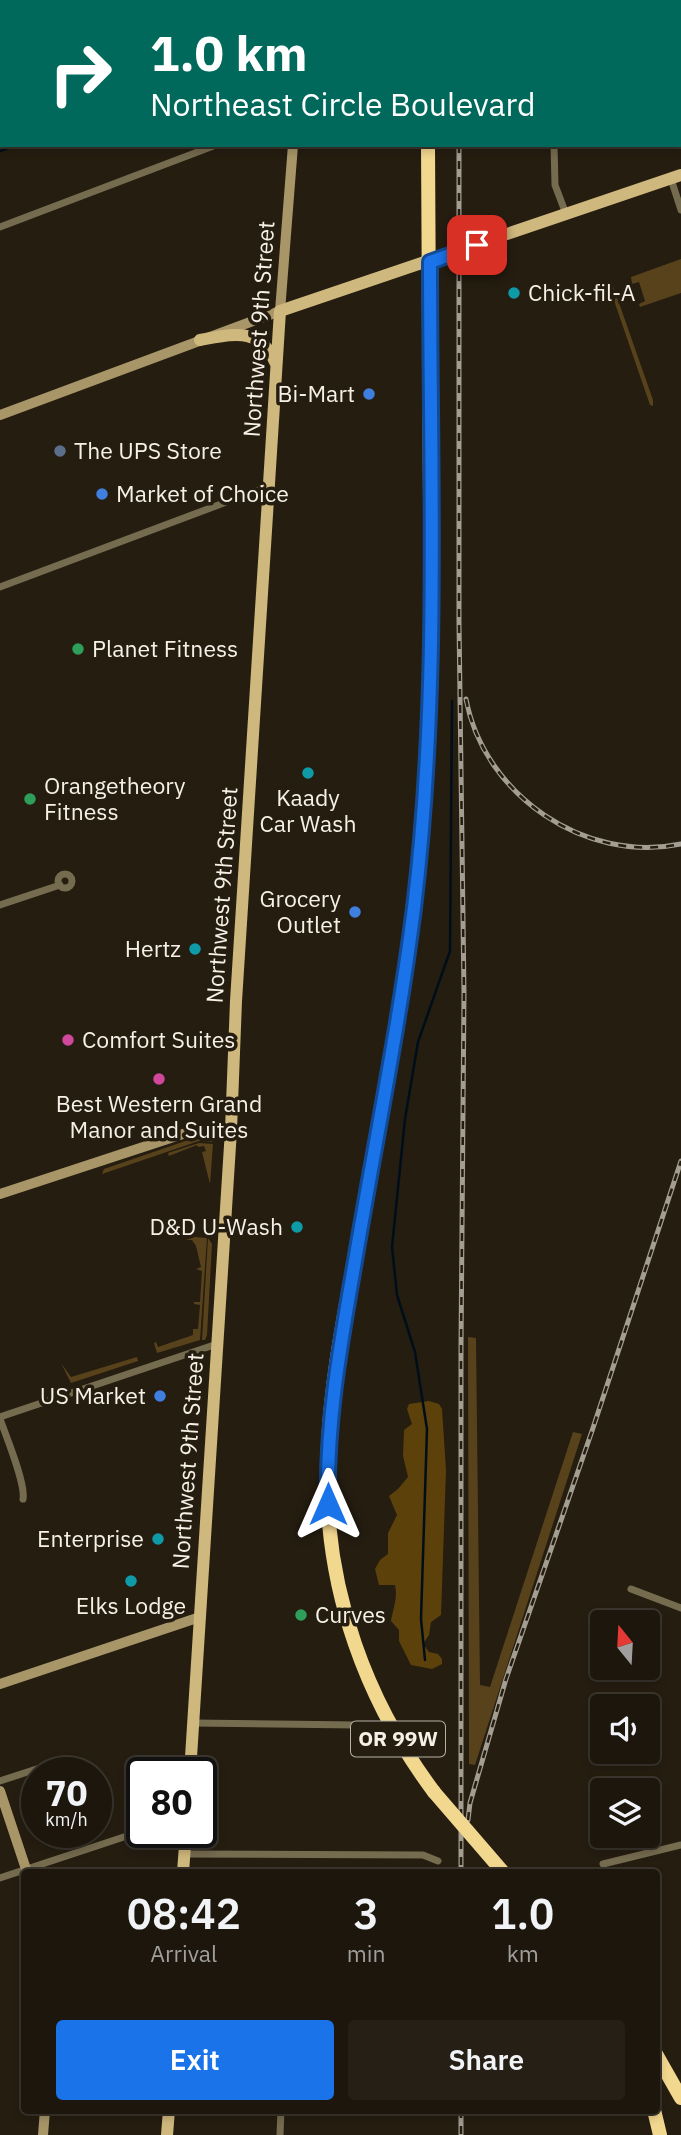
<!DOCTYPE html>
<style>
body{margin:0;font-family:"IBM Plex Sans",sans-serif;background:#251f15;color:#f1f3f6;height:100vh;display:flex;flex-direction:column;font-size:26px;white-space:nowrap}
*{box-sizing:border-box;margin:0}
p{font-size:23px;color:#a09f9d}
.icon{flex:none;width:38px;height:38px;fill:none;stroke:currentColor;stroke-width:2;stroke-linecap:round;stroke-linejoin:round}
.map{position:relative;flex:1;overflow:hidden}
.sheet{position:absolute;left:21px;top:1869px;width:639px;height:245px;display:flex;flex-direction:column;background:#1c160c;border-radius:7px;box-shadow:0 4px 10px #0003,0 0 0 2px #3a352d}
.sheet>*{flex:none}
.banner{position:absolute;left:0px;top:0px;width:682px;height:147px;box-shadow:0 4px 10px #0003,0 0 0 2px #3a352d;background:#00695c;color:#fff;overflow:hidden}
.needle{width:46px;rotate:342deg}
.controls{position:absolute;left:590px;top:1610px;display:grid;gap:14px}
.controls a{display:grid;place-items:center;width:70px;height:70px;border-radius:7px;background:#1c160c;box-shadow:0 4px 10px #0003,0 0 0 2px #3a352d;font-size:35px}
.speed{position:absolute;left:21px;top:1757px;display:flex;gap:14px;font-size:35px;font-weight:700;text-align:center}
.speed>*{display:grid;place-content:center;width:91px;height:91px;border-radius:50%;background:#1c160c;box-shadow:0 4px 10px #0003,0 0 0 2px #3a352d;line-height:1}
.speed small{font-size:18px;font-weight:400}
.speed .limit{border:4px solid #111;border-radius:10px;background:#fff;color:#111}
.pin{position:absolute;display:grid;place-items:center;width:60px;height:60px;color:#fff;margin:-30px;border-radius:14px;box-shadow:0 4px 10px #0006}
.me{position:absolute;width:77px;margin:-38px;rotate:0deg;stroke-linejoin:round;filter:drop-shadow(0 0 5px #0008)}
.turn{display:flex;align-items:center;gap:24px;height:147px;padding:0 35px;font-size:32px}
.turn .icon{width:91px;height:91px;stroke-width:2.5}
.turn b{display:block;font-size:49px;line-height:60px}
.eta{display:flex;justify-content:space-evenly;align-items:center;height:119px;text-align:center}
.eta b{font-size:42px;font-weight:600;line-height:49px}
.action{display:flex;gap:14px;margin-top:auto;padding:14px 35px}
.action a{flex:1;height:80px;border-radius:7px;background:#1a73e8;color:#fff;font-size:28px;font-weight:600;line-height:80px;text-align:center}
.action a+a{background:#251f15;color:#f1f3f6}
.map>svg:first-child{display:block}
.green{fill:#58421c}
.forest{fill:#5d410a}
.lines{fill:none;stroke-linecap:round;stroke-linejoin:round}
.stream{stroke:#000e19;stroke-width:2.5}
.street{stroke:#756b4f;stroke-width:7}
.secondary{stroke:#a89669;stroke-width:10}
.primary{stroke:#cfb87d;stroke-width:12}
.highway{stroke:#f2d78f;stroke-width:14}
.rail-casing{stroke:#a39d92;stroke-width:5}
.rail{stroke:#251d10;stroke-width:2.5;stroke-dasharray:8;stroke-linecap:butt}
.highway-bridge{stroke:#f2d78f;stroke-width:14}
.route-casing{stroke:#114b97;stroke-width:18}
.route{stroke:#1a73e8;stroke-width:12}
.culture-dot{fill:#0f9aa8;stroke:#251d10;stroke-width:2.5}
.shop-dot{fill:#3f7fe0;stroke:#251d10;stroke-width:2.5}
.service-dot{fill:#5c6f8a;stroke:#251d10;stroke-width:2.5}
.leisure-dot{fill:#2e9e5b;stroke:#251d10;stroke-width:2.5}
.hotel-dot{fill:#d1479c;stroke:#251d10;stroke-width:2.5}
.labels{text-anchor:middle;stroke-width:7;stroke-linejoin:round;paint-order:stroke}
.shield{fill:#251d10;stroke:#b7b1a6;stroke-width:2}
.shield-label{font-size:21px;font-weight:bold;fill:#f6f0e7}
.poi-label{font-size:23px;fill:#f6f0e7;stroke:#251d10;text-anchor:start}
.street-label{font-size:23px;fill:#f6f0e7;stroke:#251d10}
</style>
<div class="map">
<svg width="681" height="2135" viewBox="0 0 681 2135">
<rect width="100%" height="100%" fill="#251d10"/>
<path class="green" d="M 681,259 L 681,293 L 640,307 L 639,304 L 645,301 L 639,282 L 632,284 L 631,277 Z
M 612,283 L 653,400 L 653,406 L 650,405 L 609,286 Z
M 197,1137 L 213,1137 L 213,1142 L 199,1141 L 102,1174 L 104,1169 Z
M 199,1143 L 213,1144 L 210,1184 L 202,1152 L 206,1151 L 204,1146 L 198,1147 L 197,1145 L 169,1156 L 168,1153 Z
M 195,1237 L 207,1238 L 200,1340 L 157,1353 L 154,1343 L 156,1342 L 158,1347 L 193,1335 L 193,1329 L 198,1329 L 200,1305 L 194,1304 L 194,1302 L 200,1302 L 202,1271 L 196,1269 L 201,1267 L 196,1246 L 192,1240 L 186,1240 Z
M 208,1238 L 212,1244 L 207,1335 L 205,1340 L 202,1340 Z
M 468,1337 L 476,1338 L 480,1685 L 490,1687 L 573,1432 L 582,1434 L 475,1765 L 469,1764 Z
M 137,1357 L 138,1361 L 71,1383 L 61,1363 L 71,1377 Z"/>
<path class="forest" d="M 429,1401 L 439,1404 L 442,1409 L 446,1470 L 441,1615 L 431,1622 L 429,1635 L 423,1644 L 429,1652 L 438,1654 L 442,1659 L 442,1664 L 432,1669 L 411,1665 L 399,1641 L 399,1630 L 391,1621 C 393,1609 398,1598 395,1585 L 379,1585 L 375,1569 L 380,1560 L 388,1554 L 388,1533 L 397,1515 L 389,1496 L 398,1489 L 408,1477 L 403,1456 L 404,1430 L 412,1424 L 407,1409 L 409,1404 Z"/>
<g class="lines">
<path class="stream" d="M 405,2 L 406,0
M 0,151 L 16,145
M 425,1660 L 421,1619 L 427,1429 L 415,1352 L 397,1295 L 392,1247 L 405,1119 L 418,1042 L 450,951 L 452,701"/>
<path class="street" d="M 548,0 L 548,2
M 210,2 L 215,0
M 0,76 L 2,75
M 554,145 L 555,185 L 566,214
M 671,179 L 681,210
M 0,227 L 216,145
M 0,587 L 269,486
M58 881a7 7 0 1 1 14 0a7 7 0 1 1-14 0Z
M 0,905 L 60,885
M 0,1417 L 217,1344
M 0,1419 C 6,1436 26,1484 23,1499
M 631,1589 L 681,1608
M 193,1723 L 356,1725
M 0,1781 L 52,1764
M 185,1854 L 423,1855 L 438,1861
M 603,1864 L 681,1845
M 0,1878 L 142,1831
M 280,2135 L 281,2110"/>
<path class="secondary" d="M 302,2 L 302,0
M 0,415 L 280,311 L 293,145
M 0,1194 L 192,1131 L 204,1129 L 231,1130
M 0,1684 L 200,1617
M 0,1791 L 27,1872
M 43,2135 L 45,2110"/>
<path class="primary" d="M 200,340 C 234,334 260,326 276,364
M 190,1773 L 231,1130 L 236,1001 L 280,311 L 681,175
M 183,1872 L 186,1832
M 167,2135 L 169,2110"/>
<path class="highway" d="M 428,0 L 428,2
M 428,145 C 428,263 429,381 430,499 C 431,598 432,696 425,794 C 415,929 389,1062 366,1195 C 350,1288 327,1383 327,1478 C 327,1593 366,1701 434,1792
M 656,2054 L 681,2098
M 654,2110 L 660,2135"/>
<g class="rail-casing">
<path id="rail" d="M 459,2 L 459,0
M 459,145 L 459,622 L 464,993 L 461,1347 L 461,1872
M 466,699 C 484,795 585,864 681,844
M 468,1820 L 470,1803 L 506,1679 L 592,1431 L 681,1161
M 461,2110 L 461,2135"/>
</g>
<use href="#rail" class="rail"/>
<path class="highway-bridge" d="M 434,1792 L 503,1872"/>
</g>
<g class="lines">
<g class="route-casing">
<path id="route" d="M 328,1504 C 326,1421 341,1341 355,1261 C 375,1143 399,1026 414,908 C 440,694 430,477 430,262 L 477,245"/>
</g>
<use href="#route" class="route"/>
</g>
<g class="culture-dot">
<circle cx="514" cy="293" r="7"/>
<circle cx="308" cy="773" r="7"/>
<circle cx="195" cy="949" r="7"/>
<circle cx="297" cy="1227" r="7"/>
<circle cx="158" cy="1539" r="7"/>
<circle cx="131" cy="1581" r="7"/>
</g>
<g class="shop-dot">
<circle cx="369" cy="394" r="7"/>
<circle cx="102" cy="494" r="7"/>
<circle cx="355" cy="912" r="7"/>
<circle cx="160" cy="1396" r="7"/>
</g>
<circle class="service-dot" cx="60" cy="451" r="7"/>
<g class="leisure-dot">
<circle cx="78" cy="649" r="7"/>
<circle cx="30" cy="799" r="7"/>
<circle cx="301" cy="1615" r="7"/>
</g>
<g class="hotel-dot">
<circle cx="68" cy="1040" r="7"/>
<circle cx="159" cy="1079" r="7"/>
</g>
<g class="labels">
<rect class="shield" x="351" y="1721.5" width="94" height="35" rx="5"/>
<g class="shield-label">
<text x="398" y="1746">OR 99W</text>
</g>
<g class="poi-label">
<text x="528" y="301">Chick-fil-A</text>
<text x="355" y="402" text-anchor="end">Bi-Mart</text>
<text x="74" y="459">The UPS Store</text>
<text x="116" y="502">Market of Choice</text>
<text x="92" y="657">Planet Fitness</text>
<text x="44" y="794">Orangetheory<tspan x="44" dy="26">Fitness</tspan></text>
<text x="308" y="806" text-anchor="middle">Kaady<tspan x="308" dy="26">Car Wash</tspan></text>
<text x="341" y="907" text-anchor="end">Grocery<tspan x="341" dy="26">Outlet</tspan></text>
<text x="181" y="957" text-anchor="end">Hertz</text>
<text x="82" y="1048">Comfort Suites</text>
<text x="159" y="1112" text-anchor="middle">Best Western Grand<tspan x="159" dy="26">Manor and Suites</tspan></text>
<text x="283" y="1235" text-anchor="end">D&amp;D U-Wash</text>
<text x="146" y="1404" text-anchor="end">US Market</text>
<text x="144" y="1547" text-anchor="end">Enterprise</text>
<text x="131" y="1614" text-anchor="middle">Elks Lodge</text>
<text x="315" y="1623">Curves</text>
</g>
<g class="street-label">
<text transform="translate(259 329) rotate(-86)" y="8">Northwest 9th Street</text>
<text transform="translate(222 895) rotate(-86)" y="8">Northwest 9th Street</text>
<text transform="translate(188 1461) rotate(-86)" y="8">Northwest 9th Street</text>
</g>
</g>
</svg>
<div class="controls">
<a><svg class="needle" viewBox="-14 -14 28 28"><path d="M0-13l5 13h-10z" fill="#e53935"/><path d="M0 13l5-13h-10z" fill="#a09f9d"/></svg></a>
<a><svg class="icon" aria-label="sound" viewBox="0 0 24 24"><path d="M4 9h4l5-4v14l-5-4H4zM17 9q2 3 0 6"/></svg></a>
<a><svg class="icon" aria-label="layers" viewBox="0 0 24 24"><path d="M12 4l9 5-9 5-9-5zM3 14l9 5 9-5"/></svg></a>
</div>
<div class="speed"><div>70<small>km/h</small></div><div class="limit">80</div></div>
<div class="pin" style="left:477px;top:245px;background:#d93025"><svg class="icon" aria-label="arrive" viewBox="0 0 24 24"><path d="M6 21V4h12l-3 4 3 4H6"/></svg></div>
<svg class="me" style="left:328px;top:1504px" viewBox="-20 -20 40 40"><path d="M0-17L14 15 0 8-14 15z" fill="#1a73e8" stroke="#fff" stroke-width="4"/></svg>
<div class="banner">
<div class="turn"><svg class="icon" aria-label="right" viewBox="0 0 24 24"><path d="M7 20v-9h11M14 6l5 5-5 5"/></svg><div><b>1.0 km</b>Northeast Circle Boulevard</div></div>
</div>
<section class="sheet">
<div class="eta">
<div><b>08:42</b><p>Arrival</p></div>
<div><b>3</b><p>min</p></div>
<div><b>1.0</b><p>km</p></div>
</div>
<div class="action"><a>Exit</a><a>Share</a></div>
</section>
</div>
